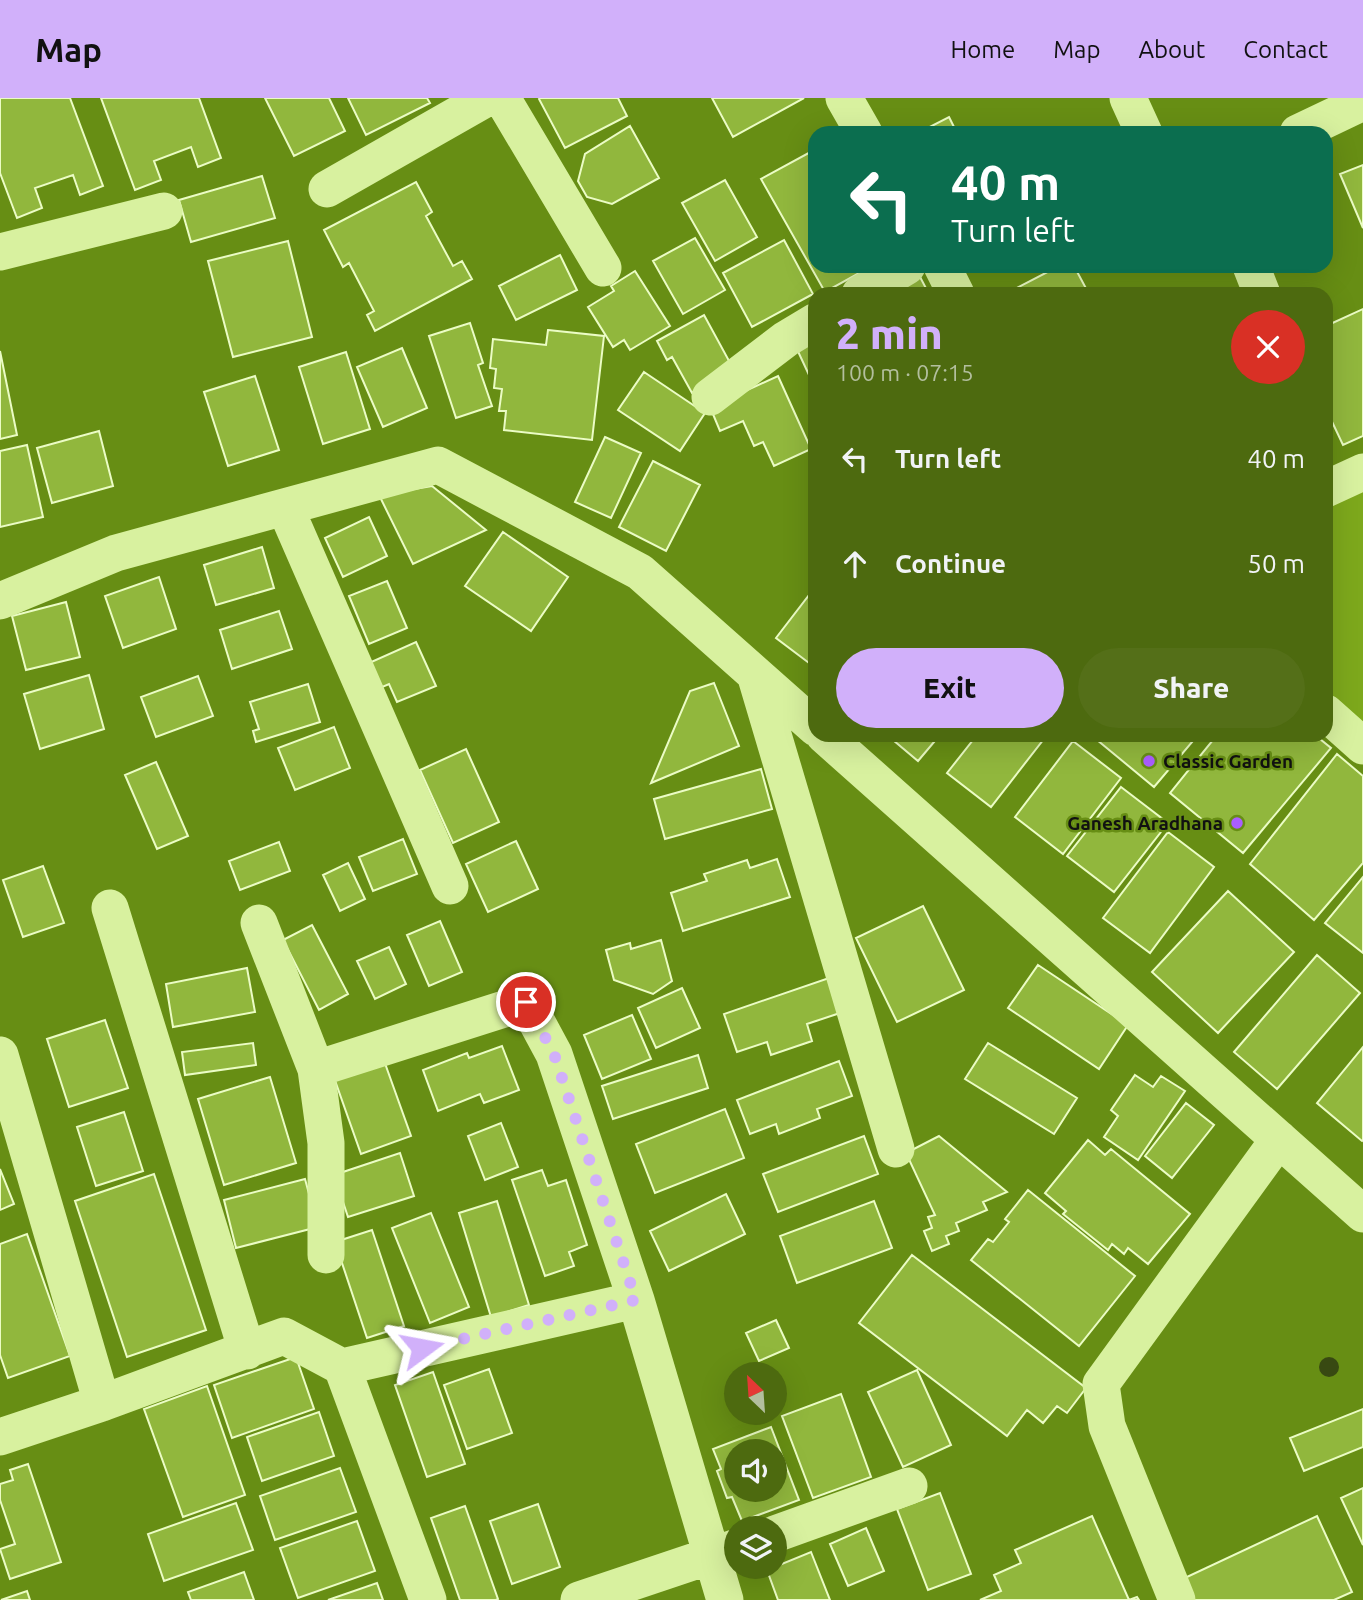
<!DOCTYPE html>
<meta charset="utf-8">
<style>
body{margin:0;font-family:Ubuntu,sans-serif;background:#546f18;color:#f1f3f6;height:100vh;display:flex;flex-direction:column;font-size:26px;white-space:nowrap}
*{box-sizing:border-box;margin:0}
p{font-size:23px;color:#b3bf9e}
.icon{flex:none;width:38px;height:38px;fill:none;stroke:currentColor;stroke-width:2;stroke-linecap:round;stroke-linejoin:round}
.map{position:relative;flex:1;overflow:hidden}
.sheet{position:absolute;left:808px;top:189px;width:525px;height:455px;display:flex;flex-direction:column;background:#4d6a0f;border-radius:21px;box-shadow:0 7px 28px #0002}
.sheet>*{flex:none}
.guide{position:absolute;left:808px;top:28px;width:525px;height:147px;border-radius:21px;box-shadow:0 7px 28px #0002;background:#0b6e4f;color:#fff;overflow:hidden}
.needle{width:46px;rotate:335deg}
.fabs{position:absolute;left:724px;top:1264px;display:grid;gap:14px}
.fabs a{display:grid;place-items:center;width:63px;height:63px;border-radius:50%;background:#4d6a0f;box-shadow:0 7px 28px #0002;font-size:35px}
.pin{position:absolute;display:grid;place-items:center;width:60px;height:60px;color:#fff;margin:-30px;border:4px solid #fff;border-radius:50%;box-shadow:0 2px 7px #0007}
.me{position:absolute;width:77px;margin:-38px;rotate:77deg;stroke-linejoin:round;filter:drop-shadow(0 0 5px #0008)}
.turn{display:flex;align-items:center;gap:24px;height:147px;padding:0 28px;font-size:32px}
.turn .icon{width:91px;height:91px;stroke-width:2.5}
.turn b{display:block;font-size:49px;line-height:60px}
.round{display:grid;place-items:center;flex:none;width:74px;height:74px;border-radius:37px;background:#546f18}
.summary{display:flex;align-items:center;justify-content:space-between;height:119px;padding:0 28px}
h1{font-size:42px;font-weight:800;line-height:52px;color:#d1b0fa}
.cta{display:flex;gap:14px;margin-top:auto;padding:14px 28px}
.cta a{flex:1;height:80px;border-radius:42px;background:#d1b0fa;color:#111;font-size:28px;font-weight:800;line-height:80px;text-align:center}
.cta a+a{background:#546f18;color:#f1f3f6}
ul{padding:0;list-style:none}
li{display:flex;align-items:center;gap:21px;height:105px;padding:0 28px}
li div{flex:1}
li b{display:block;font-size:26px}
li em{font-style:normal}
header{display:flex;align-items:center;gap:42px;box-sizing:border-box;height:98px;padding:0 35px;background:#d1b0fa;color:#111}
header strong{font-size:33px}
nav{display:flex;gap:38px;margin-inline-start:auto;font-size:24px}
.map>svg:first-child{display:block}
.green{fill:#7da81c}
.building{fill:#91b73d;stroke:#ebfcc5;stroke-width:2;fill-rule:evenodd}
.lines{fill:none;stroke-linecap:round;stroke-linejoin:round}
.minor{stroke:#d8f19f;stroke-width:37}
.tree{fill:#384912}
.route{stroke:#d1b0fa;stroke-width:12;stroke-dasharray:0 21.6}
.poi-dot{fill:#aa5eff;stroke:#678e14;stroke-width:2.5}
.labels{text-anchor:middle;stroke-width:5;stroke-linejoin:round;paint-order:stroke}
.poi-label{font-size:19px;font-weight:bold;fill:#111;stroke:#678e14;text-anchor:start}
</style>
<header>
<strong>Map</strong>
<nav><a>Home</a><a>Map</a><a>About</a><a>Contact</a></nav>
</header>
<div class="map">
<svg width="1363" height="1502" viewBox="0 0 1363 1502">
<rect width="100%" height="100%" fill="#678e14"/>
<path class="green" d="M 1363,374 L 1363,648 L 1327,615 L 1326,391 Z"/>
<path class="building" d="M 0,0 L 70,0 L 103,88 L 80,97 L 73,77 L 35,90 L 42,110 L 17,120 L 0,75 Z
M 101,0 L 199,0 L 221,60 L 198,69 L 191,49 L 154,63 L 161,82 L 135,92 Z
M 265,0 L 329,0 L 345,33 L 294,58 Z
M 348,0 L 427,0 L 430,5 L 366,37 Z
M 540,0 L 618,0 L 627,18 L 565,50 L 539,1 Z
M 712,0 L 804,0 L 733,39 Z
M 949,19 L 957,35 L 918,35 Z
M 630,28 L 659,80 L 612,106 L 587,99 L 578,83 L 585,56 Z
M 816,51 L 816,168 L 872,168 L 825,194 L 761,81 Z
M 1363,67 L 1363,130 L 1340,76 Z
M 262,78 L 275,120 L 191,144 L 179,102 Z
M 725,82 L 757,139 L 715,163 L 682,105 Z
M 416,84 L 432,114 L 426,118 L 453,168 L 462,163 L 472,181 L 375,233 L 367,217 L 374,213 L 349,165 L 343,169 L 324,132 Z
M 695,140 L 725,192 L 683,216 L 653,163 Z
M 784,142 L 813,196 L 752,229 L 723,175 Z
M 288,143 L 312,239 L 233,259 L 208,163 Z
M 560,157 L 577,192 L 516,222 L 499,188 Z
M 1059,168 L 1074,168 L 1089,196 L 1005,196 Z
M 635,173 L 670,228 L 630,252 L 624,242 L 613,249 L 588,209 L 614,193 L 611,188 Z
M 919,177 L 929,196 L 884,196 Z
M 1363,211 L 1363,338 L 1343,347 L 1326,311 L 1326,228 Z
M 704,217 L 734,272 L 692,295 L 672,259 L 667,262 L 657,243 Z
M 470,225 L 483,265 L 478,267 L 492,308 L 456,320 L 429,238 Z
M 548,232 L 604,238 L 592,342 L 504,332 L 506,313 L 499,313 L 502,291 L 494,290 L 496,271 L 490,270 L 493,241 L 546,247 Z
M 816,237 L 816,292 L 795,247 Z
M 402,250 L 427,310 L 383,329 L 357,269 Z
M 0,253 L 17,337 L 0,341 Z
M 346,254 L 370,331 L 323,346 L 299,269 Z
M 644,274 L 705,315 L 680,353 L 618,312 Z
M 255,278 L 279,352 L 228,368 L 204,294 Z
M 778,278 L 811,351 L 774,368 L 763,344 L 754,348 L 743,323 L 720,333 L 710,309 Z
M 99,333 L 113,388 L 52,405 L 37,350 Z
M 605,339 L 641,355 L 611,420 L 575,404 Z
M 27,347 L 43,419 L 0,429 L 0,353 Z
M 653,363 L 700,387 L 666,453 L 619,429 Z
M 432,388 L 486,432 L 413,466 L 379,397 Z
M 369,419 L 387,458 L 343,479 L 325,440 Z
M 503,434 L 568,479 L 531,533 L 465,488 Z
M 262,449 L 274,490 L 216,507 L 204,467 Z
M 159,479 L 176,531 L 123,550 L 105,498 Z
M 387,483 L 407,530 L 369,546 L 349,498 Z
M 816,488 L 816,565 L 813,568 L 776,540 Z
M 66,504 L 80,559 L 26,572 L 12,518 Z
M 279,513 L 292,551 L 232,571 L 220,532 Z
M 416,544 L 436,588 L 397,604 L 389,586 L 380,590 L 369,565 Z
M 89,577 L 104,631 L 40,651 L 24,596 Z
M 198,578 L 213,618 L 156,639 L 141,599 Z
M 714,585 L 739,648 L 651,685 L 690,593 Z
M 308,586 L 320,624 L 256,644 L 253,633 L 259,631 L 250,604 Z
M 334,629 L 350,670 L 295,692 L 278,650 Z
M 887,637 L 940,637 L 918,663 Z
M 977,637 L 1047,637 L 991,709 L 947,675 Z
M 1091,637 L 1198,637 L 1154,689 Z
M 1217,637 L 1315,637 L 1331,650 L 1243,755 L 1170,695 Z
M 1073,643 L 1121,680 L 1063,756 L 1015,719 Z
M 466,651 L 499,724 L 453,745 L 420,672 Z
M 1337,656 L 1363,678 L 1363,765 L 1314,822 L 1250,766 Z
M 156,664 L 188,738 L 157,751 L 125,677 Z
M 761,671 L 772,711 L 665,741 L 654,701 Z
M 1121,689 L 1168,725 L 1114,794 L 1067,758 Z
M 1168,734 L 1214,769 L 1150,855 L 1103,820 Z
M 403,741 L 417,776 L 373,793 L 359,759 Z
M 516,743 L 538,791 L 488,814 L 466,766 Z
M 279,744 L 290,773 L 240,792 L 229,763 Z
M 777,761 L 790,799 L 683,833 L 671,795 L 707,783 L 704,776 L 747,762 L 750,770 Z
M 348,765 L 365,801 L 340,813 L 323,777 Z
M 43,768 L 64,825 L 23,839 L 3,782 Z
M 1363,779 L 1363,855 L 1325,825 Z
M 1228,793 L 1294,854 L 1218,935 L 1152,874 Z
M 923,808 L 964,892 L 897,924 L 856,840 Z
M 440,823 L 462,874 L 429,888 L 407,837 Z
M 312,827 L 348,896 L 319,912 L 283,842 Z
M 661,842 L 672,883 L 653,896 L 614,882 L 606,852 L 630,845 L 631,851 Z
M 389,849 L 406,886 L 375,901 L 357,863 Z
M 1317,857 L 1360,895 L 1277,991 L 1234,954 Z
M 1038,867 L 1128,927 L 1099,971 L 1008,910 Z
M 247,870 L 255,914 L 173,929 L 166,886 Z
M 829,880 L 840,915 L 807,926 L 812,943 L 771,957 L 767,944 L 737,954 L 724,916 Z
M 682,890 L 700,930 L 656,950 L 638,910 Z
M 632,917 L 651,961 L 602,981 L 584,937 Z
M 105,922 L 128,990 L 69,1009 L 47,941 Z
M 253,945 L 256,967 L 185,977 L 182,954 Z
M 988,945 L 1077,1000 L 1054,1036 L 965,981 Z
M 502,948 L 519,992 L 484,1005 L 480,996 L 438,1013 L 423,972 L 467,955 L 469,960 Z
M 1363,949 L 1363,1042 L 1362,1043 L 1317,1005 Z
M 382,957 L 411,1038 L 361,1056 L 332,974 Z
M 698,957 L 708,990 L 613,1021 L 602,988 Z
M 839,963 L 852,998 L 817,1011 L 820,1020 L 779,1036 L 776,1026 L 750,1036 L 737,1002 Z
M 1135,977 L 1153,989 L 1161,978 L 1185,993 L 1138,1062 L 1104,1039 L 1118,1018 L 1111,1012 Z
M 270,979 L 296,1065 L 224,1087 L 198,1001 Z
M 1186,1005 L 1214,1027 L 1172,1080 L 1145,1058 Z
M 725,1011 L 744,1060 L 655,1095 L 636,1046 Z
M 124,1014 L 143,1073 L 96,1088 L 77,1029 Z
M 501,1025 L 518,1069 L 485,1082 L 468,1038 Z
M 864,1038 L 878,1076 L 778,1114 L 763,1076 Z
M 939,1038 L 1007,1094 L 983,1104 L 987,1112 L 956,1125 L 959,1133 L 946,1138 L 949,1146 L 932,1153 L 924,1133 L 932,1130 L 928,1119 L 935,1117 L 906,1055 Z
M 1088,1042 L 1105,1057 L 1111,1051 L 1190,1116 L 1148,1166 L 1128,1150 L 1124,1156 L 1112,1146 L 1108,1152 L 1063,1116 L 1066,1113 L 1045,1095 Z
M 400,1055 L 414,1098 L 348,1119 L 334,1077 Z
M 0,1071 L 14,1106 L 0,1112 Z
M 542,1072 L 548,1088 L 566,1082 L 587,1147 L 569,1154 L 574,1168 L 545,1178 L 512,1082 Z
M 154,1076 L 206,1232 L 127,1259 L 75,1103 Z
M 305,1081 L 318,1129 L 236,1150 L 224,1102 Z
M 1028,1092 L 1135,1178 L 1079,1248 L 971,1162 L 988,1141 L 993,1144 L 1009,1124 L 1005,1121 Z
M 726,1096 L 745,1136 L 669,1173 L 650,1133 Z
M 497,1103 L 529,1207 L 491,1219 L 459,1115 Z
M 874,1103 L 892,1150 L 797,1185 L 780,1138 Z
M 431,1115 L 469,1209 L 430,1225 L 392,1130 Z
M 372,1132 L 404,1228 L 367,1240 L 335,1144 Z
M 27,1136 L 70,1258 L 8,1280 L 0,1257 L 0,1146 Z
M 912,1157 L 1086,1290 L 1067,1315 L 1057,1308 L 1043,1325 L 1027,1312 L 1007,1338 L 859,1225 Z
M 776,1222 L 789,1250 L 759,1263 L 746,1235 Z
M 296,1259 L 314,1311 L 232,1340 L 214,1287 Z
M 489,1271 L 512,1335 L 467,1351 L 444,1287 Z
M 917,1272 L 951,1347 L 903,1369 L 868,1294 Z
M 433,1274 L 465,1366 L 427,1379 L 395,1287 Z
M 207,1288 L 245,1397 L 183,1419 L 144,1311 Z
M 841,1296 L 871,1379 L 813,1400 L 782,1318 Z
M 1363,1311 L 1363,1349 L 1304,1373 L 1290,1340 Z
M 319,1314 L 334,1358 L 262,1383 L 247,1339 Z
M 771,1329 L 799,1402 L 742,1423 L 732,1399 L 727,1400 L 717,1373 L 721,1371 L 713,1351 ZM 737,1353 L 775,1353 L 775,1391 L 737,1391 Z
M 28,1366 L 61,1464 L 10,1481 L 0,1451 L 15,1446 L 0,1402 L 0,1386 L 13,1382 L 10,1372 Z
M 340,1370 L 356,1414 L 275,1442 L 260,1398 Z
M 1363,1390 L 1363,1447 L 1341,1400 Z
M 940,1395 L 971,1476 L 928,1492 L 897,1411 Z
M 236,1405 L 253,1452 L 164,1483 L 148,1436 Z
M 538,1406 L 560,1469 L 512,1486 L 490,1423 Z
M 465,1408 L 498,1501 L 496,1502 L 460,1502 L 431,1420 Z
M 1092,1418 L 1129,1502 L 1137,1499 L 1139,1502 L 980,1502 L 1001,1493 L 994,1477 L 1021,1465 L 1015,1452 Z
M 1317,1418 L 1352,1494 L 1334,1502 L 1182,1502 L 1174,1485 Z
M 357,1423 L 375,1473 L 298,1500 L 280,1450 Z
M 866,1430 L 884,1473 L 848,1488 L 830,1446 Z
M 811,1454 L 830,1502 L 778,1502 L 767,1472 Z
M 244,1474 L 254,1502 L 191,1502 L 188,1494 Z
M 377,1485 L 383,1502 L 328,1502 Z
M 27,1493 L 30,1502 L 1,1502 Z"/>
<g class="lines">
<path class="minor" d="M 502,0 L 603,170
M 844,0 L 864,35
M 1128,0 L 1144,35
M 1298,35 L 1363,4
M 327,91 L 487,0
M 0,154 L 164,113
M 942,168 L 956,196
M 1251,168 L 1262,196
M 860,196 L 907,168
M 710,299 L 786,241 L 816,223
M 1326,391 L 1363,374
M 285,409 L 450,788
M 0,503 L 116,455 L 438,367 L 640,474 L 816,630
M 755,576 L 896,1051
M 1326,615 L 1363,648
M 824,637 L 1363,1116
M 110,810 L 247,1253
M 259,825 L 316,971 L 526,904 L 554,956 L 636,1202 L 725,1502
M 0,957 L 102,1305
M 316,971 L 326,1045 L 326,1157
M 342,1269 L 428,1502
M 0,1339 L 102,1305 L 284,1238 L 342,1269 L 636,1202
M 775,1436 L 909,1388
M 579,1502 L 737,1449
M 1177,1502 L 1107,1328 L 1101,1286 L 1279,1041"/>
</g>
<circle class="tree" cx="1329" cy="1269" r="10"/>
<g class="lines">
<path class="route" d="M 422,1250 L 636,1202 L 554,956 L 526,904"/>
</g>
<g class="poi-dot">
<circle cx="1149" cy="663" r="7"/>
<circle cx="1237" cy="725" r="7"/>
</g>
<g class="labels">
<g class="poi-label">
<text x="1163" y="670">Classic Garden</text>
<text x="1223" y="732" text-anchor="end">Ganesh Aradhana</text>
</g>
</g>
</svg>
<div class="fabs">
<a><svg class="needle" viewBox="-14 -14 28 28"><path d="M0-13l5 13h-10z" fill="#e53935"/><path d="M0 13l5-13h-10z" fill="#b3bf9e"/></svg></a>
<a><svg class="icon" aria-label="sound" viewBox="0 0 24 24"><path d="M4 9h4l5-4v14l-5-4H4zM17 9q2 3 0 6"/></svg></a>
<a><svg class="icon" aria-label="layers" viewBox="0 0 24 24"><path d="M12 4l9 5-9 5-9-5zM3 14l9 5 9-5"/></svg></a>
</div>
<div class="pin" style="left:526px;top:904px;background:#d93025"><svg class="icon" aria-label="arrive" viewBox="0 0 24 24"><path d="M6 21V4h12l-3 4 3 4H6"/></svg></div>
<svg class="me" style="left:422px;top:1250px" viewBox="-20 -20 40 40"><path d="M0-17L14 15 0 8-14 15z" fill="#d1b0fa" stroke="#fff" stroke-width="4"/></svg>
<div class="guide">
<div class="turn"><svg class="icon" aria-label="left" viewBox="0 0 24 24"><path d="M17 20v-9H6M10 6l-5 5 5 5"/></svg><div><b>40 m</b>Turn left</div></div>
</div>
<section class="sheet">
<div class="summary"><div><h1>2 min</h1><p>100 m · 07:15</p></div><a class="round" style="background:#d93025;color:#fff"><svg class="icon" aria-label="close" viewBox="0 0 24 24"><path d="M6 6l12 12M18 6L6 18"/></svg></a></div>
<ul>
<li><svg class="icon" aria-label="left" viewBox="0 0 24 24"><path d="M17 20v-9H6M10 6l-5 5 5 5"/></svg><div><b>Turn left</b></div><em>40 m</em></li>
<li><svg class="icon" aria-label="ahead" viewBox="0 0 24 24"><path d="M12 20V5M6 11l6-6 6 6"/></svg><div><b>Continue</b></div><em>50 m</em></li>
</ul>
<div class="cta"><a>Exit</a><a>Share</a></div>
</section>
</div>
